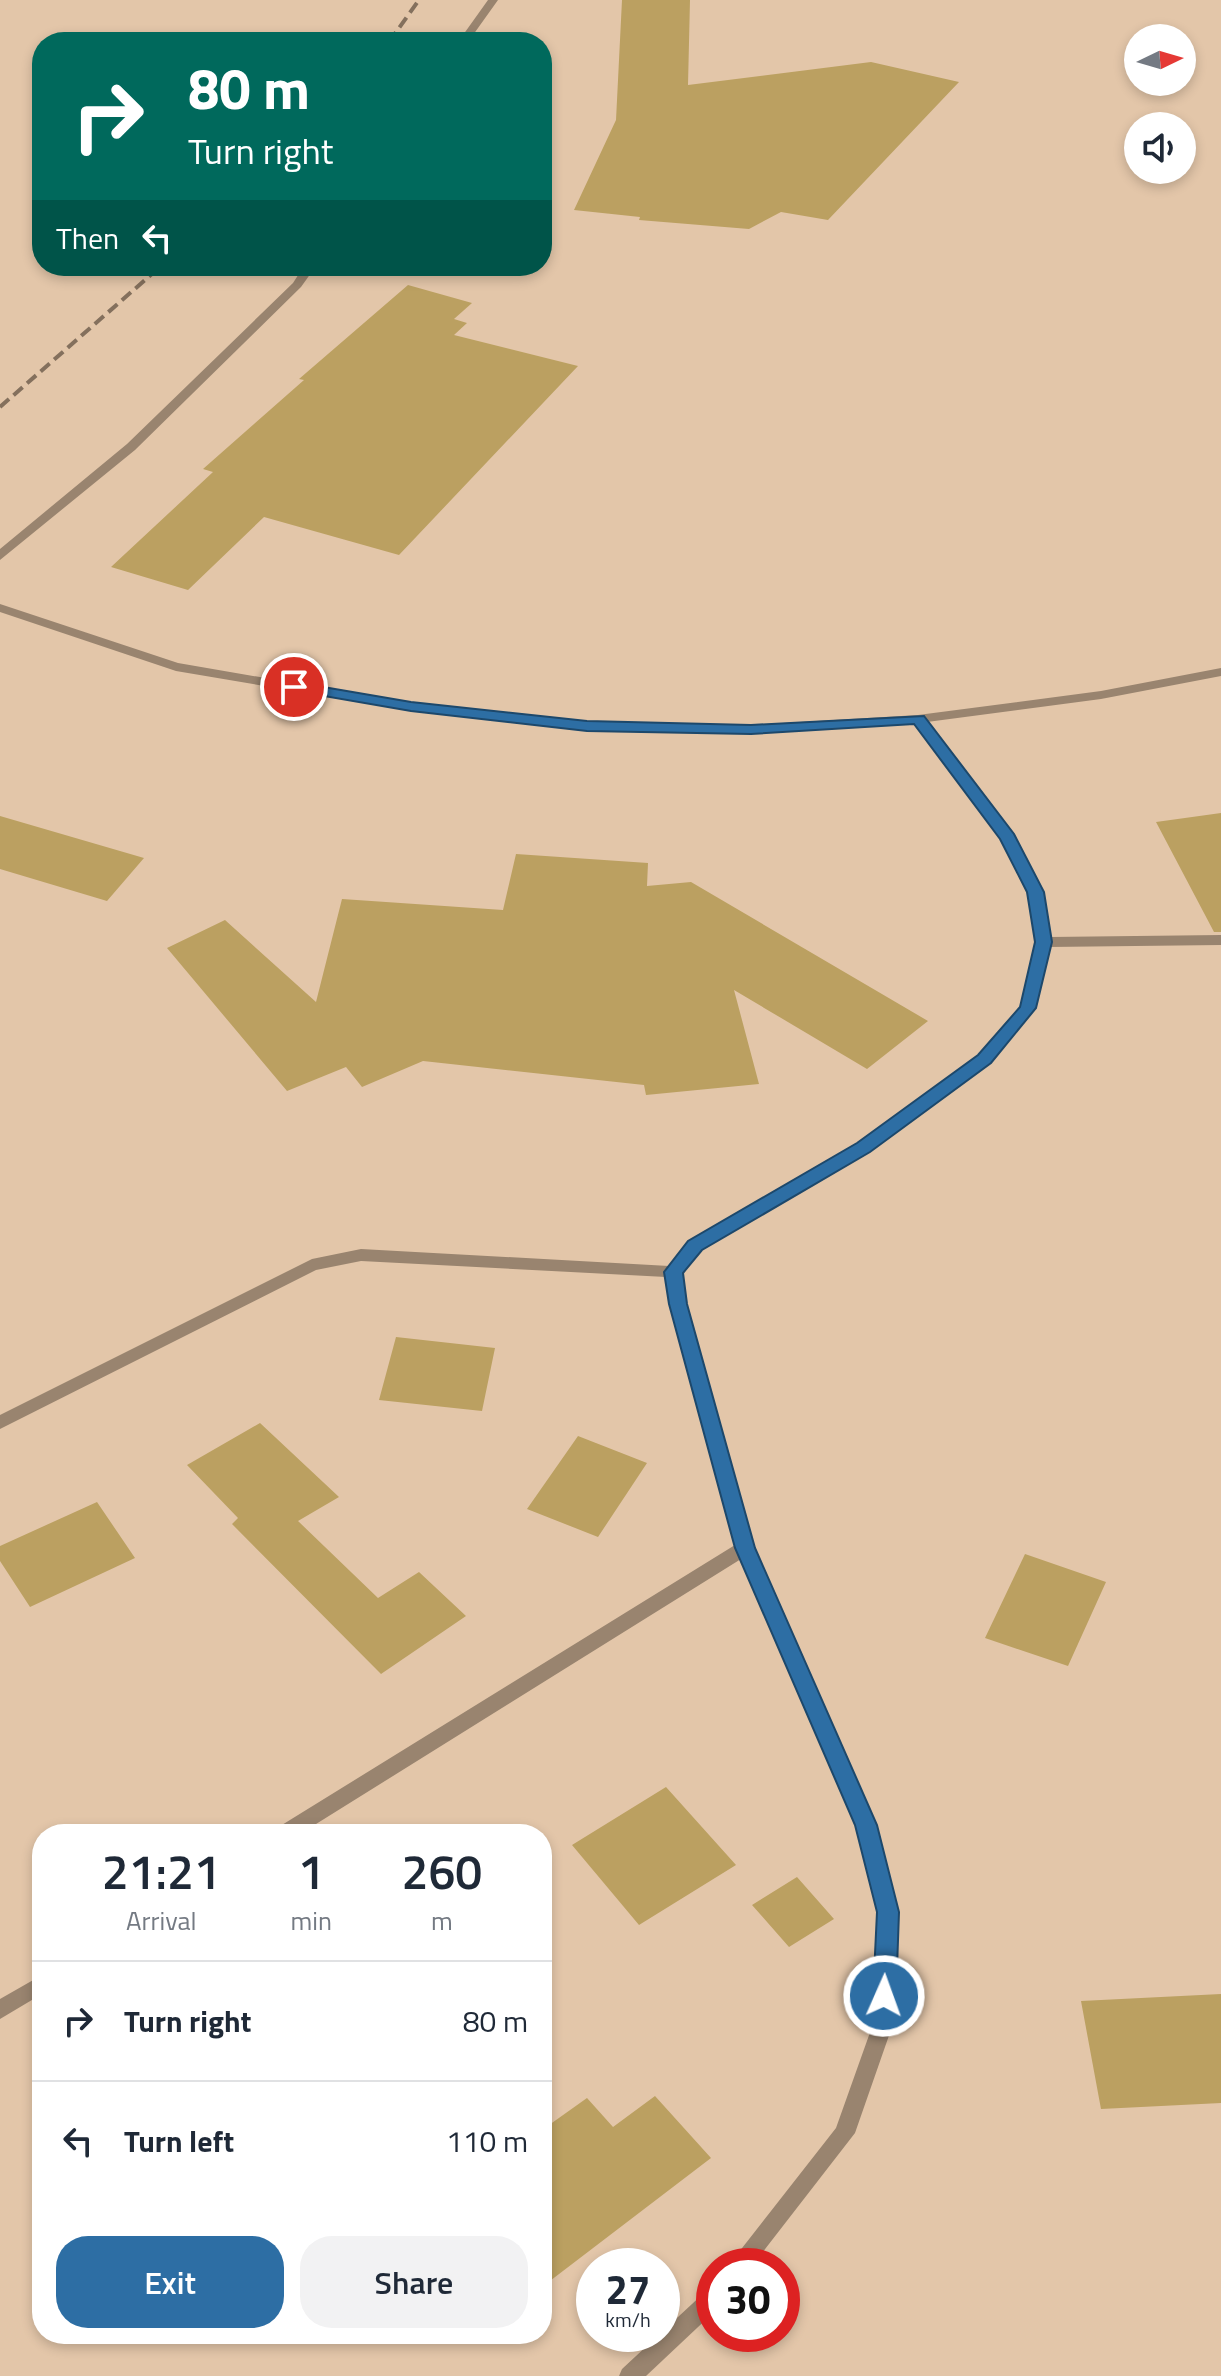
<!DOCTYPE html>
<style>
body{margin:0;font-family:"Titillium Web",sans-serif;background:#f2f2f3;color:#1f2937;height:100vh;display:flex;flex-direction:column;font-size:30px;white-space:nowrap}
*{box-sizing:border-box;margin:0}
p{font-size:26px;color:#747a83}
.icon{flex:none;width:44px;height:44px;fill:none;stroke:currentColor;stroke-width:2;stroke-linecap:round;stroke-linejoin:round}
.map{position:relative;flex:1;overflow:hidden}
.panel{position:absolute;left:32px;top:1824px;width:520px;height:520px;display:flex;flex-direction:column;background:#fff;border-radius:32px;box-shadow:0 4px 12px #0003}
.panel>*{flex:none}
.hud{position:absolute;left:32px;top:32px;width:520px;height:244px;border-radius:32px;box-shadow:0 4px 12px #0003;background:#00695c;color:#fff;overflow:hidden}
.needle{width:52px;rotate:85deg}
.tools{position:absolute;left:1124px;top:24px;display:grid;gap:16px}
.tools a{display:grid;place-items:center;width:72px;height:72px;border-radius:50%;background:#fff;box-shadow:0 4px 12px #0003;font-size:40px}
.speed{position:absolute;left:576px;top:2248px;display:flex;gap:16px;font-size:40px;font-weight:700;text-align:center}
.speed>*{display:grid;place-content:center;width:104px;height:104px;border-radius:50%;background:#fff;box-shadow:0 4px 12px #0003;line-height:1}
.speed small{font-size:20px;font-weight:400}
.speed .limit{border:12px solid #d22;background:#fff;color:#111}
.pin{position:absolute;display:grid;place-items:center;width:68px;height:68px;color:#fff;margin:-34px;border:4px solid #fff;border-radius:50%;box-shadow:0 2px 8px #0007}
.me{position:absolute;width:88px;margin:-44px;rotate:2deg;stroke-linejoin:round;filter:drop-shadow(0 0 6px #0008)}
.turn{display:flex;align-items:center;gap:28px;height:168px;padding:0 24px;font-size:36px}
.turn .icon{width:104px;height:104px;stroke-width:2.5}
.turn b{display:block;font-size:56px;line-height:68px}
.then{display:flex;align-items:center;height:76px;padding:0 24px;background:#0003;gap:16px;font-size:30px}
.eta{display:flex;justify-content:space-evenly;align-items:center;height:136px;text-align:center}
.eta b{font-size:48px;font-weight:600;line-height:56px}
.action{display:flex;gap:16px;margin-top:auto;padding:16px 24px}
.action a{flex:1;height:92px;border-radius:32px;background:#2d6ea4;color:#fff;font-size:32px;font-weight:600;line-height:92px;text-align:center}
.action a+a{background:#f2f2f3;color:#1f2937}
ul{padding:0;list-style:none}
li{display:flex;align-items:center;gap:24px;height:120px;padding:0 24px;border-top:2px solid #e0e1e3}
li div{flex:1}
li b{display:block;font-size:30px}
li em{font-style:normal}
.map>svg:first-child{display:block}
.building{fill:#bba061}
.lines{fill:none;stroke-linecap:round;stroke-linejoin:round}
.lane{fill:#99846f;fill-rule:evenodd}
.street{fill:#99846f;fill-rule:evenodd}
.rail{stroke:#84705d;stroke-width:4;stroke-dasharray:12 6;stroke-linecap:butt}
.route{fill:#2d6ea4;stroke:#1d486b;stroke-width:2}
</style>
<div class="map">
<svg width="1221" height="2376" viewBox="0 0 1221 2376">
<rect width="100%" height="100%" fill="#e3c6a9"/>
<path class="building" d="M 622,0 L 690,0 L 688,85 L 871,62 L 959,82 L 828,220 L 781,212 L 749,229 L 639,220 L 640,217 L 574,210 L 616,120 Z
M 408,285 L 472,303 L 454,319 L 467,323 L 454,335 L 578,366 L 399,555 L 264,517 L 188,590 L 111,567 L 213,472 L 203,469 L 304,380 L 299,379 Z
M 1221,813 L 1221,932 L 1214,932 L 1156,822 Z
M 0,816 L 144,858 L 107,901 L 0,869 Z
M 516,854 L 648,863 L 647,886 L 691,882 L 928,1021 L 867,1069 L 734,990 L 759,1084 L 646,1095 L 644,1085 L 423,1061 L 362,1087 L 346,1067 L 287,1091 L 167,948 L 225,920 L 316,1002 L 342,899 L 503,910 Z
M 396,1337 L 495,1348 L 482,1411 L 379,1400 Z
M 260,1423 L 339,1497 L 298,1521 L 378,1598 L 419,1572 L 466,1616 L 381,1674 L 232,1524 L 238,1518 L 187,1465 Z
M 578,1436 L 647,1463 L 598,1537 L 527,1509 Z
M 97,1502 L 135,1558 L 30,1607 L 0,1561 L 0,1546 Z
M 1025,1554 L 1106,1582 L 1068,1666 L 985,1638 Z
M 666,1787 L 736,1865 L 639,1925 L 572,1845 Z
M 797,1877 L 834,1919 L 789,1947 L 752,1905 Z
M 1221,1994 L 1221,2103 L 1101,2109 L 1081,2001 Z
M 655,2096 L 711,2158 L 542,2287 L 542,2130 L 587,2098 L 613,2127 Z"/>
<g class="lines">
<path class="lane" d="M 488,0 L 498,0 L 468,42 L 458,42 Z
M 304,266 L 316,266 L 301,287 L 135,450 L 0,560 L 0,549 L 127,444 L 293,283 Z"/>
<path class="street" d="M 0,604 L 178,663 L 411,703 L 587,722 L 751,725 L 918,715 L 1101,691 L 1221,668 L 1221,676 L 1101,699 L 927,722 L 1015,838 L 1042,892 L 1050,937 L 1221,935 L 1221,945 L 1049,947 L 1036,1008 L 989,1063 L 869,1151 L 701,1250 L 681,1273 L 686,1304 L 754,1548 L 876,1825 L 898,1912 L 893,2024 L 855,2133 L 752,2266 L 728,2266 L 836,2128 L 873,2024 L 878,1912 L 856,1825 L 741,1559 L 300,1834 L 274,1834 L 277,1828 L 735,1545 L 670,1304 L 666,1277 L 361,1261 L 316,1270 L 0,1429 L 0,1415 L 312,1259 L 361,1249 L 669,1266 L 689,1242 L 857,1143 L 979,1055 L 1021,1007 L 1036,942 L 1028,892 L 1001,839 L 914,723 L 751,733 L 587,730 L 411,711 L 176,671 L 0,612 Z
M 42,1975 L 42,1994 L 0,2019 L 0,1999 Z
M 714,2288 L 714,2312 L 646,2376 L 619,2376 L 622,2369 L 706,2291 Z"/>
<path class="rail" d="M 389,42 L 419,0
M 0,407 L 161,266"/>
</g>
<path class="route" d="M 294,682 L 411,702 L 587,721 L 751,725 L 924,716 L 1014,834 L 1044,892 L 1052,942 L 1036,1008 L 991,1063 L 870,1152 L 702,1250 L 683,1273 L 687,1304 L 755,1548 L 877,1825 L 899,1912 L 896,1996 L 892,2003 L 884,2006 L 876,2003 L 873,1996 L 877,1912 L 855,1825 L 735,1548 L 669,1304 L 664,1272 L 688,1241 L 857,1143 L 978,1055 L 1020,1007 L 1035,942 L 1027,892 L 1000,839 L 914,724 L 751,734 L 587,731 L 411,711 L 289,690 L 289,684 Z"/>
</svg>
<div class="tools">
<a><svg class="needle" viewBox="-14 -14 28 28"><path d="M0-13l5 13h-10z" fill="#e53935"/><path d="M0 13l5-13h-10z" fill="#747a83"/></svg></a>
<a><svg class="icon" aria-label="sound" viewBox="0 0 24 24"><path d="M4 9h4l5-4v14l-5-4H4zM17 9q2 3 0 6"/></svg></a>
</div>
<div class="speed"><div>27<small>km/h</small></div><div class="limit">30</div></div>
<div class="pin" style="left:294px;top:687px;background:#d93025"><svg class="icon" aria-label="arrive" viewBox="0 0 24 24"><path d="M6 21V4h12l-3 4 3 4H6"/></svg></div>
<svg class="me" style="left:884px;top:1996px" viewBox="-20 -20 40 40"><circle r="17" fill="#2d6ea4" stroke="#fff" stroke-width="3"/><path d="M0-11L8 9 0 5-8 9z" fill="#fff"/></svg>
<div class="hud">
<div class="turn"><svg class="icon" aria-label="right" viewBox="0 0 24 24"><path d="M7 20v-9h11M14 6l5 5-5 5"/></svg><div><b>80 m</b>Turn right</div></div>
<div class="then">Then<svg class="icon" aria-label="left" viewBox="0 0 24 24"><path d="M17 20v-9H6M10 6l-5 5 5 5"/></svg></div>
</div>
<section class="panel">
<div class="eta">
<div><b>21:21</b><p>Arrival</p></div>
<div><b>1</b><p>min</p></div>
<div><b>260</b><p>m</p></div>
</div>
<ul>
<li><svg class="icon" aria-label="right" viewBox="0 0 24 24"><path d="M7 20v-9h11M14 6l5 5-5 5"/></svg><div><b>Turn right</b></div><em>80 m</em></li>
<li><svg class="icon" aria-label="left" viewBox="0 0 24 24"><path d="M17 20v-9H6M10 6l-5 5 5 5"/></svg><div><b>Turn left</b></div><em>110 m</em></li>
</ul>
<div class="action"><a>Exit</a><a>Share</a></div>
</section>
</div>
